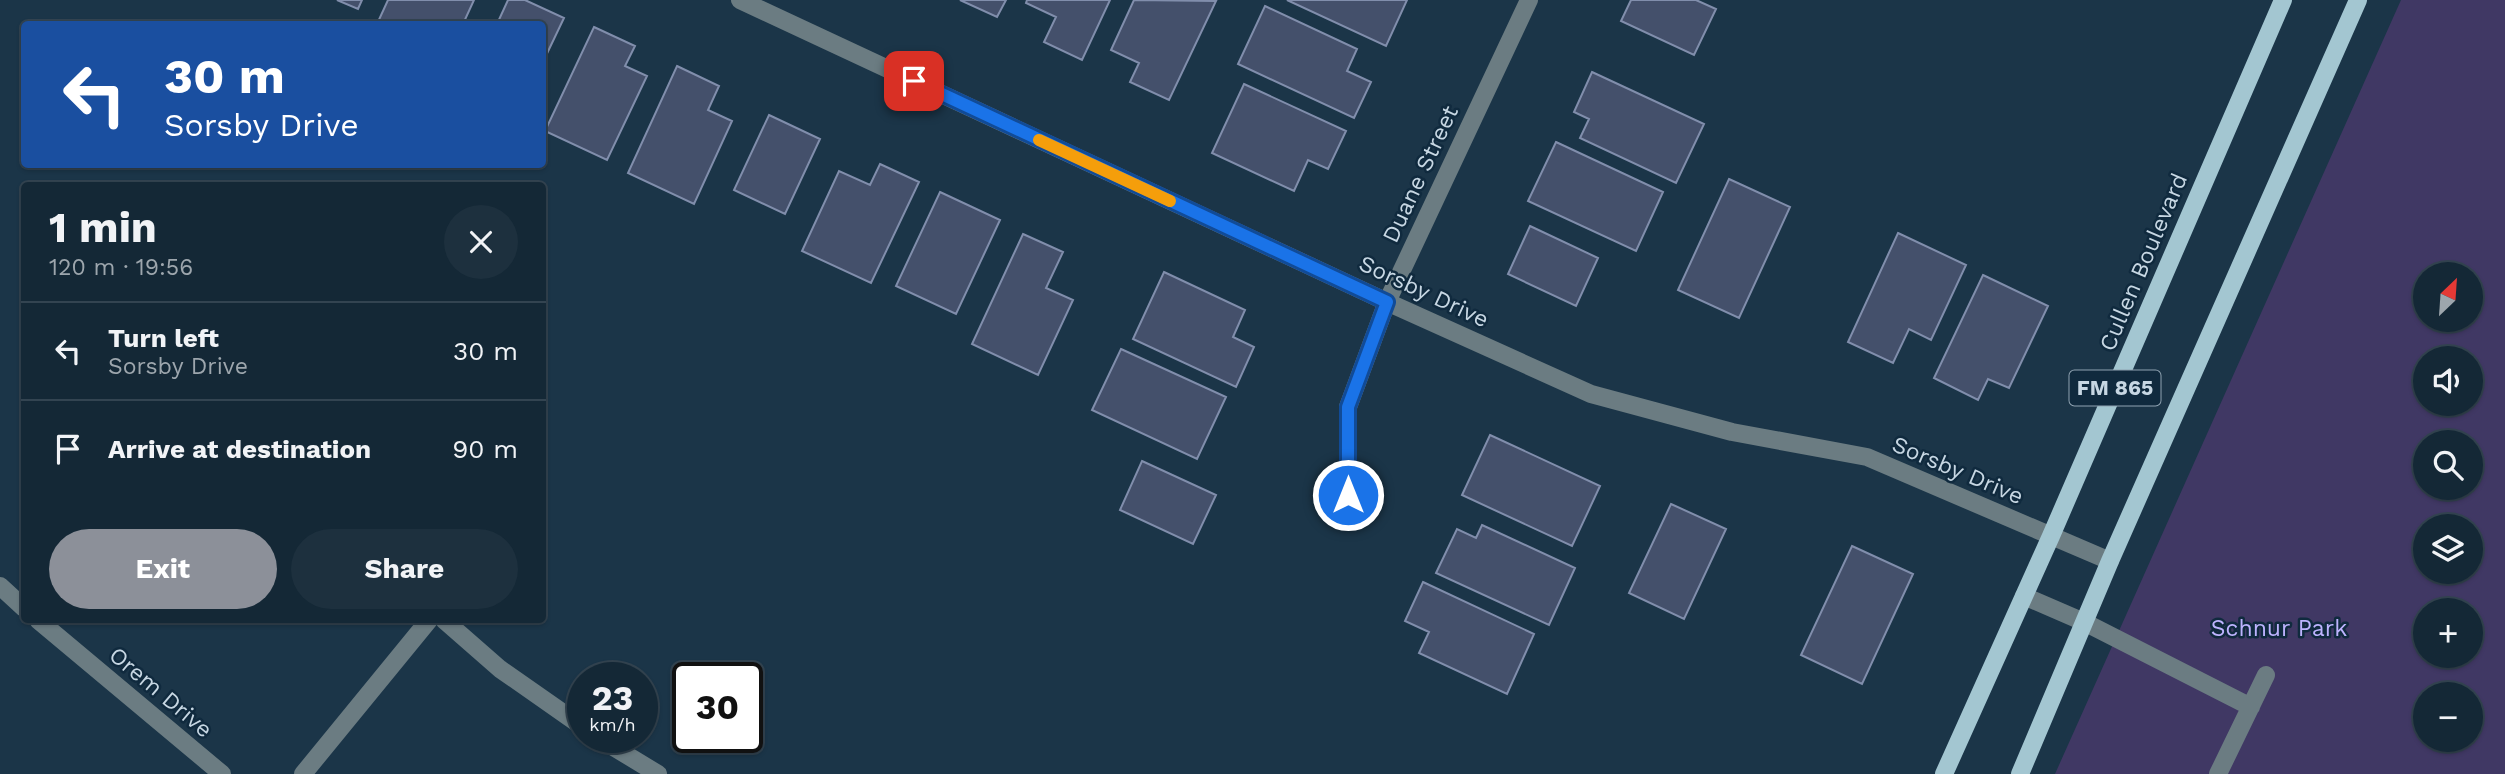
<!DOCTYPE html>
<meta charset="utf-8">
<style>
body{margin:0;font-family:"Work Sans",sans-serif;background:#1d303e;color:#f1f3f6;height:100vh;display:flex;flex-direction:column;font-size:26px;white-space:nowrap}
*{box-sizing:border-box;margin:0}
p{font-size:23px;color:#9da6ad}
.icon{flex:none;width:38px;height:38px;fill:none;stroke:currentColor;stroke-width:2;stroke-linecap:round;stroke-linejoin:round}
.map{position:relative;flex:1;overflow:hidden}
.panel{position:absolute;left:21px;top:182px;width:525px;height:441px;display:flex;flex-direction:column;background:#142836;border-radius:7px;box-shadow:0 2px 5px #0004,0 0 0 2px #334451}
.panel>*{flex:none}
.guide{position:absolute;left:21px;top:21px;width:525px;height:147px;border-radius:7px;box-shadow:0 2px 5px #0004,0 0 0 2px #334451;background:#1a4fa0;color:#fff;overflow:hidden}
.needle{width:46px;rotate:25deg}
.fabs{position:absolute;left:2413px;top:262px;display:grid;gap:14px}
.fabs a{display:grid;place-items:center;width:70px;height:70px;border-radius:50%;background:#142836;box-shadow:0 2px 5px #0004,0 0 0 2px #334451;font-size:35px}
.speed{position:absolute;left:567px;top:662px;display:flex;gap:14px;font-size:35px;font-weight:700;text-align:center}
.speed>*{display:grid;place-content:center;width:91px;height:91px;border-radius:50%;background:#142836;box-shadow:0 2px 5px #0004,0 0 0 2px #334451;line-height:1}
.speed small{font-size:18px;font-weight:400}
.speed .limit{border:4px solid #111;border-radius:10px;background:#fff;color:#111}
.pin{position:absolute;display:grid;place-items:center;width:60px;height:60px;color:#fff;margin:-30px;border-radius:14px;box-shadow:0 4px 10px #0006}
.me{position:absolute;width:77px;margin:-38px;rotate:0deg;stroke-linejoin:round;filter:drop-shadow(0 0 5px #0008)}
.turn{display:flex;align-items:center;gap:24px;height:147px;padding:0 28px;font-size:32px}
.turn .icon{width:91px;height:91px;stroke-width:2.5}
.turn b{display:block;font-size:49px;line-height:60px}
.round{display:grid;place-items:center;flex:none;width:74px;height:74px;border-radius:37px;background:#1d303e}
.head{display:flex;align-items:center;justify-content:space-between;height:119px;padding:0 28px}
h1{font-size:42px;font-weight:700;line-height:52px}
.primary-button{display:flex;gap:14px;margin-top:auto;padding:14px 28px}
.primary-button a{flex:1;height:80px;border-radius:42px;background:#8c9099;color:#fff;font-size:28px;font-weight:700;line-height:80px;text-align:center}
.primary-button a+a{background:#1d303e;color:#f1f3f6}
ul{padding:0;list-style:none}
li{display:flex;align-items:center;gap:21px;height:98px;padding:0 28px;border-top:2px solid #334451}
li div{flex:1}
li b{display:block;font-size:26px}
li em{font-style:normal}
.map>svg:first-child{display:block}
.green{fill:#403864;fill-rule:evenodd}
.building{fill:#44506b;stroke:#818eac;stroke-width:2}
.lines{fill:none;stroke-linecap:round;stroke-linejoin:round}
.minor{stroke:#6b7c82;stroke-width:18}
.major{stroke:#a3c6d1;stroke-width:18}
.route-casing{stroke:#114b97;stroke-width:18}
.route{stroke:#1a73e8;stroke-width:12}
.slow{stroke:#f59e0b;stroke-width:12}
.labels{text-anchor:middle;stroke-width:5;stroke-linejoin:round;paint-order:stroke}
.shield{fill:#102a3e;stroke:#90a3b2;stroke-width:2}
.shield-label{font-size:21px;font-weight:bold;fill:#c7d7e3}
.street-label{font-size:23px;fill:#c7d7e3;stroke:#102a3e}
.park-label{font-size:23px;fill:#bdb3fe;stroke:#102a3e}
</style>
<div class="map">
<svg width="2505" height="774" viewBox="0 0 2505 774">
<rect width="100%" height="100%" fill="#1b3548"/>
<path class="green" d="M 2401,0 L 2505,0 L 2505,774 L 2055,774 ZM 2426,275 L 2471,275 L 2471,320 L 2426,320 ZM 2426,359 L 2471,359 L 2471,404 L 2426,404 ZM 2426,443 L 2471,443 L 2471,488 L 2426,488 ZM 2426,527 L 2471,527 L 2471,572 L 2426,572 ZM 2426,611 L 2471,611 L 2471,656 L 2426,656 ZM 2426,695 L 2471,695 L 2471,740 L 2426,740 Z"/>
<path class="building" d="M 337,0 L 362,0 L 358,9 Z
M 388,0 L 474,0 L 463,24 L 377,24 Z
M 508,0 L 525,0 L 564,18 L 542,64 L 542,24 L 497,24 Z
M 960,0 L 1006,0 L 997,17 Z
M 1027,0 L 1110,0 L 1082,60 L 1044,42 L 1056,17 L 1026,3 Z
M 1134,0 L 1216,1 L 1169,100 L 1130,82 L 1139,63 L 1111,50 Z
M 1287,0 L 1407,0 L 1386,46 Z
M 1631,0 L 1696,0 L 1716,9 L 1694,55 L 1621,21 Z
M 1265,6 L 1357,49 L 1347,71 L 1371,82 L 1354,118 L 1238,64 Z
M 594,27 L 635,46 L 625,66 L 647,76 L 607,160 L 545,131 Z
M 677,66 L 719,86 L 708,110 L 732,121 L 694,204 L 628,173 Z
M 1592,72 L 1704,124 L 1676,183 L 1580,138 L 1589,119 L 1574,112 Z
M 1244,84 L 1346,131 L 1328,169 L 1308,160 L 1294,191 L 1212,153 Z
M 769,115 L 820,139 L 785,214 L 734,190 Z
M 1556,142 L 1663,192 L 1636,251 L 1528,201 Z
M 880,164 L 919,182 L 871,283 L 802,251 L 839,171 L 870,185 Z
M 1729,179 L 1790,207 L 1739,318 L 1678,290 Z
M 940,192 L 1000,220 L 956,314 L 896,286 Z
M 1530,226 L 1598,258 L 1576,306 L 1508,274 Z
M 1898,233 L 1966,265 L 1931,340 L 1909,329 L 1893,363 L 1848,342 Z
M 1023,234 L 1063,252 L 1046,288 L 1073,300 L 1038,375 L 972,344 Z
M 1164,272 L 1245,310 L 1233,337 L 1254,347 L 1236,387 L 1133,339 Z
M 1983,275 L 2048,306 L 2009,388 L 1988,379 L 1978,400 L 1934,378 Z
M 1121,349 L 1226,397 L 1197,459 L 1092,410 Z
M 1490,435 L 1600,486 L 1572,546 L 1462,495 Z
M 1142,461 L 1216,495 L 1193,544 L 1120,510 Z
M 1671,504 L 1726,529 L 1684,619 L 1629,593 Z
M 1482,525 L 1575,568 L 1549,625 L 1436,573 L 1457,529 L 1476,538 Z
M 1852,546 L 1913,574 L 1862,684 L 1801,655 Z
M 1423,582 L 1534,634 L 1507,694 L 1419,653 L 1429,632 L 1405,621 Z"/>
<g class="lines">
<path class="minor" d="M 740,0 L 1387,302 L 1591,394 L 1732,432 L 1867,457 L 2110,561
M 1348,495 L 1348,407 L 1387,302 L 1529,0
M 0,586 L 24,608
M 2024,596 L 2084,622 L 2251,707
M 38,620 L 222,774
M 444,620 L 500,669 L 583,727
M 597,737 L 658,774
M 303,774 L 429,620
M 2218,774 L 2266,675"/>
<path class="major" d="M 1944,774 L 2051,536 L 2283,0
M 2020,774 L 2110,561 L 2358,0"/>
</g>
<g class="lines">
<g class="route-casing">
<path id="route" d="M 914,81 L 1387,302 L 1348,407 L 1348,495"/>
</g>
<use href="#route" class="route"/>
<path class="slow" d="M 1039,140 L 1170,201"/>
</g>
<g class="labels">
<rect class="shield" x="2069.5" y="370.5" width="91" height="35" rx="5"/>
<g class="shield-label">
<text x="2115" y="395">FM 865</text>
</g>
<g class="street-label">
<text transform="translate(1420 174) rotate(-65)" y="8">Duane Street</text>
<text transform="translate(2143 262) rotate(-67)" y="8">Cullen Boulevard</text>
<text transform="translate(1424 291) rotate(25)" y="8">Sorsby Drive</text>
<text transform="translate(1958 470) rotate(23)" y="8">Sorsby Drive</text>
<text transform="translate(161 692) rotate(40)" y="8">Orem Drive</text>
</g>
<g class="park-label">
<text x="2279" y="636">Schnur Park</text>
</g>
</g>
</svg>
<div class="fabs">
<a><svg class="needle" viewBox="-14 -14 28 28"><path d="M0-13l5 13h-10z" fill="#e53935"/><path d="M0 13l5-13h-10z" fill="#9da6ad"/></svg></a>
<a><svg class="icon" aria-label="sound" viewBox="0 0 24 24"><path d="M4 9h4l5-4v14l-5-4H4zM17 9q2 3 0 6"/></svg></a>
<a><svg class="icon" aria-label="search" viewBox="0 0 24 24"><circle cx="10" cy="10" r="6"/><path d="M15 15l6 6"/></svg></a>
<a><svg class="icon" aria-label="layers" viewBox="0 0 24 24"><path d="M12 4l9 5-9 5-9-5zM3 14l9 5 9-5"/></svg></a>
<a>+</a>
<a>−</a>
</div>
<div class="speed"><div>23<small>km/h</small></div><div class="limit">30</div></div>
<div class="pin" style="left:914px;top:81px;background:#d93025"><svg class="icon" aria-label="arrive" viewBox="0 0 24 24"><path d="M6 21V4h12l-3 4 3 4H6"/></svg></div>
<svg class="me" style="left:1348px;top:495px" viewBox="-20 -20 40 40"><circle r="17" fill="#1a73e8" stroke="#fff" stroke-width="3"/><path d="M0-11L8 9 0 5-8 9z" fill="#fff"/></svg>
<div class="guide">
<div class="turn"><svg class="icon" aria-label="left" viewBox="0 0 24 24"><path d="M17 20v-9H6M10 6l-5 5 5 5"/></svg><div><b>30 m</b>Sorsby Drive</div></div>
</div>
<section class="panel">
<div class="head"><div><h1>1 min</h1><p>120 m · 19:56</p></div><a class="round"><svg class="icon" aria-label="close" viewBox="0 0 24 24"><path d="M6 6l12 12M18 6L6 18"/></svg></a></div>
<ul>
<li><svg class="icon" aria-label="left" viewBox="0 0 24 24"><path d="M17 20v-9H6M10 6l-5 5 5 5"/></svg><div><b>Turn left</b><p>Sorsby Drive</p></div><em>30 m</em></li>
<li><svg class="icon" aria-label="arrive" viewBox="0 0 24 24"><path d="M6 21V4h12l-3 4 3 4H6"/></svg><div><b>Arrive at destination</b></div><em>90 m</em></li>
</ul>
<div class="primary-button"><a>Exit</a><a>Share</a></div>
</section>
</div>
